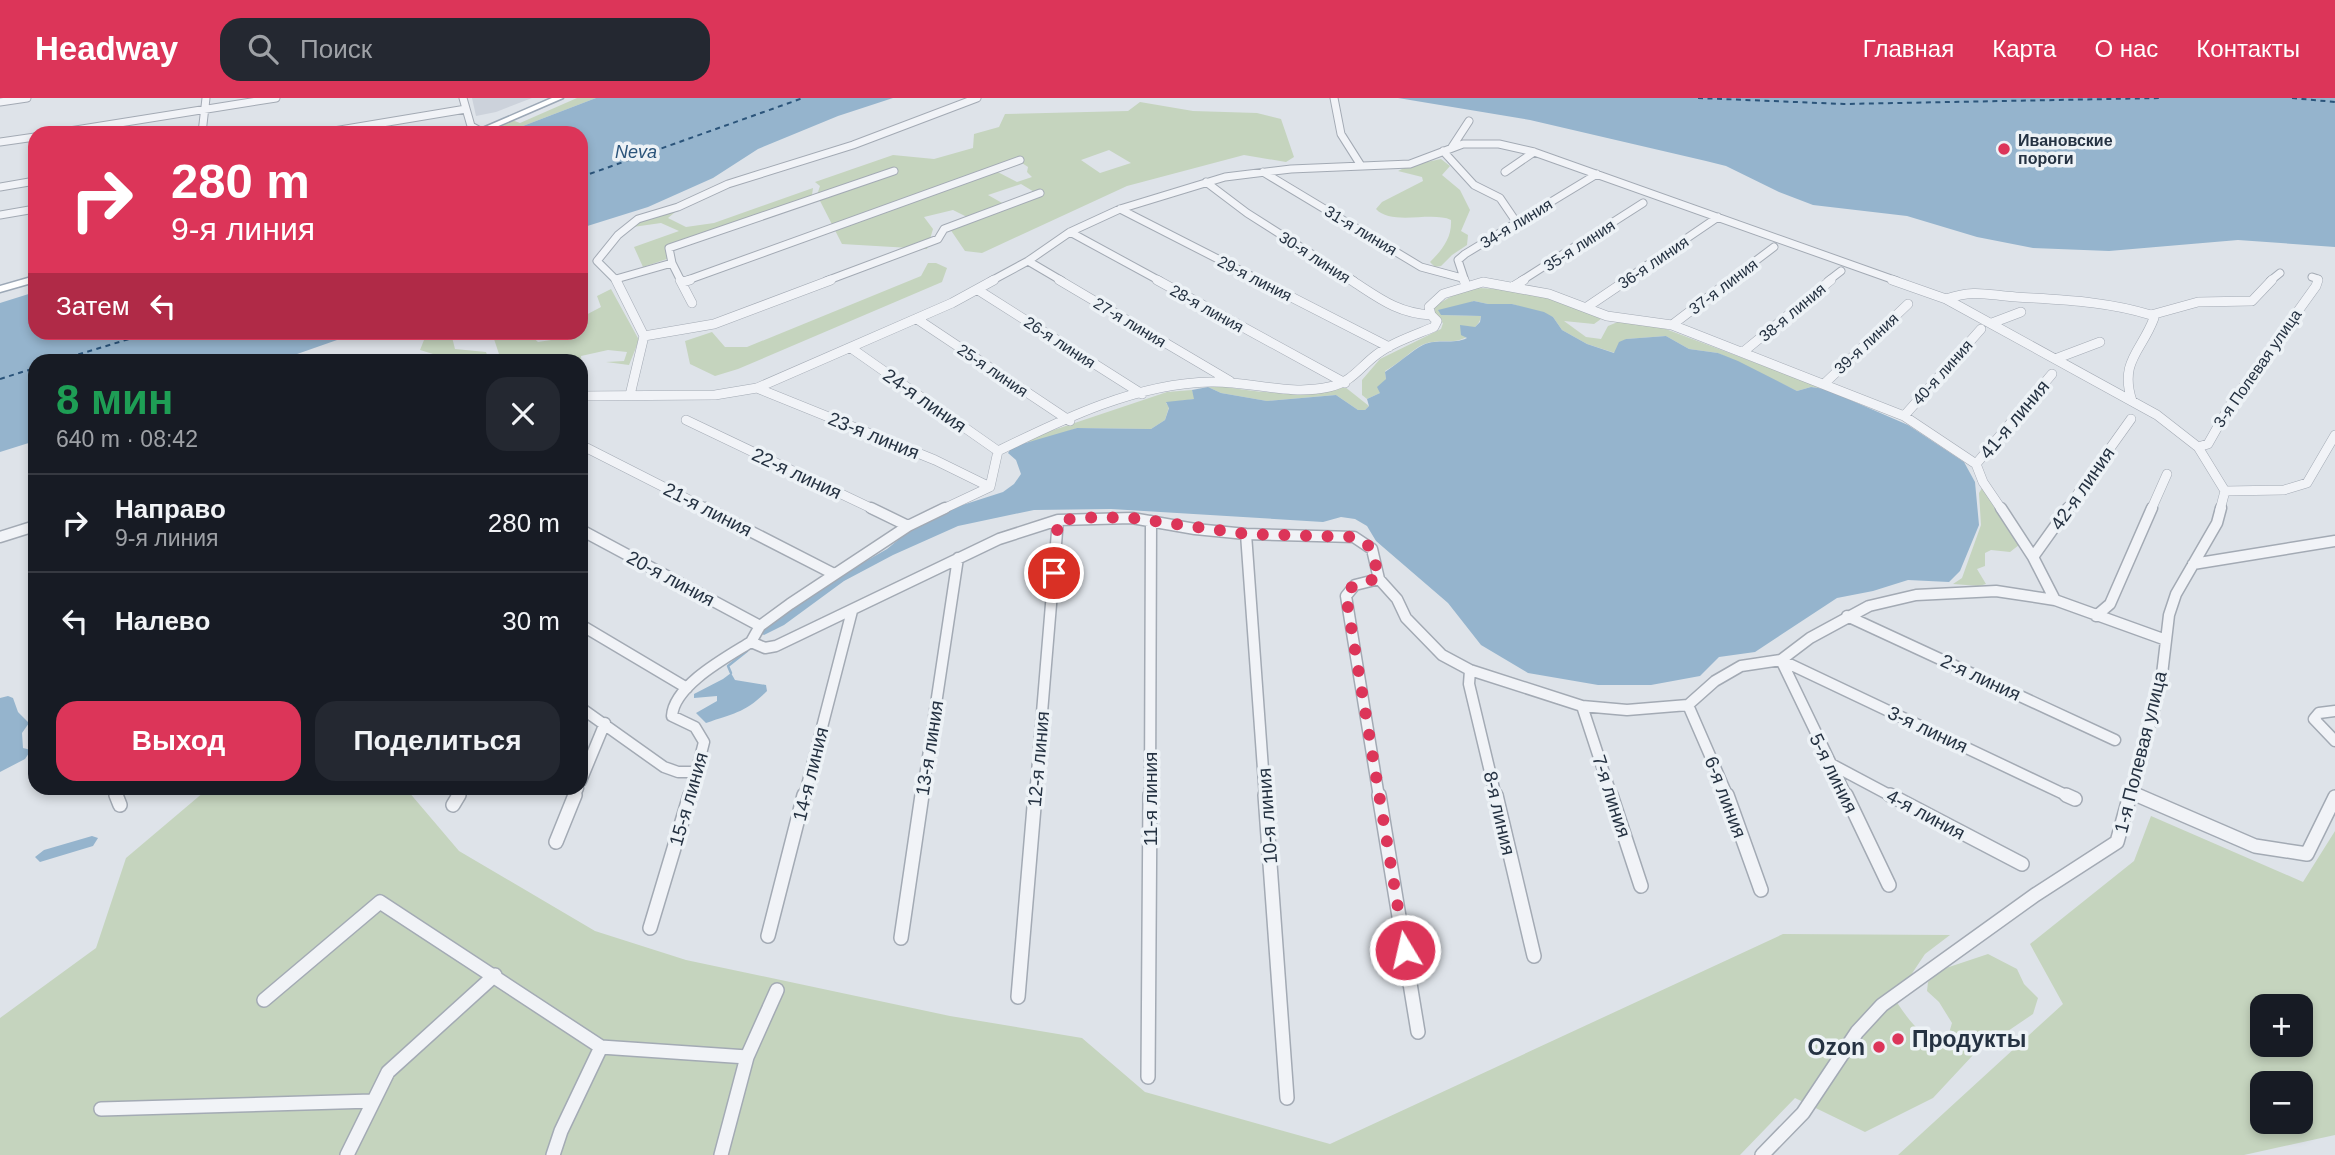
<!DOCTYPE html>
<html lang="ru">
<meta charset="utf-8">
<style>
body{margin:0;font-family:Helvetica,sans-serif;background:#242831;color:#f1f3f6;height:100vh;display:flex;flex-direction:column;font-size:26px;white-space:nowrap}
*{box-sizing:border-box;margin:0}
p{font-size:23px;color:#9ea1a6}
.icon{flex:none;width:38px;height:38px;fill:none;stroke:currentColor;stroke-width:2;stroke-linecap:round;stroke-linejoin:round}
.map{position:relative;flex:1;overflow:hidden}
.sheet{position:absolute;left:28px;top:256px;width:560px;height:441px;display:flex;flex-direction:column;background:#171b24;border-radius:21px;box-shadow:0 4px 10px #0003}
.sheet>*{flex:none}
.top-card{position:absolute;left:28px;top:28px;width:560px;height:214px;border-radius:21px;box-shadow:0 4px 10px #0003;background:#dc3559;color:#fff;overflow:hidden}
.controls{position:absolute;left:2250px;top:896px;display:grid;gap:14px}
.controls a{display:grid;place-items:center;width:63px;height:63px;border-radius:14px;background:#171b24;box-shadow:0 4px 10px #0003;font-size:35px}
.pin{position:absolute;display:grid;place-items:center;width:60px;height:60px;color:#fff;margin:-30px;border:4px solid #fff;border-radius:50%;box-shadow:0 2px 7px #0007}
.me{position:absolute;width:77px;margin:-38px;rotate:351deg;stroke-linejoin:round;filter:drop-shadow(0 0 5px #0008)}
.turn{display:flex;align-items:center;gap:24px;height:147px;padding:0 28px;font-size:32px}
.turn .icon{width:91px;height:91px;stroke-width:2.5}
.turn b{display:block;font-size:49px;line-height:60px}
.then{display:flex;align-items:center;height:66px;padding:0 28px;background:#0003;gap:14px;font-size:26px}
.round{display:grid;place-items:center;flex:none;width:74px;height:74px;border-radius:21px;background:#242831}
.summary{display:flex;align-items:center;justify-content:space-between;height:119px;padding:0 28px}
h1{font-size:42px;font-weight:800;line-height:52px;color:#1e9e55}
.action{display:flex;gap:14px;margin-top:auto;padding:14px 28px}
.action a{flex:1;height:80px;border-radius:21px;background:#dc3559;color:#fff;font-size:28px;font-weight:800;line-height:80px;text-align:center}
.action a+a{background:#242831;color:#f1f3f6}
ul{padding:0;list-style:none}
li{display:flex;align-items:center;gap:21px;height:98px;padding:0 28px;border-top:2px solid #363941}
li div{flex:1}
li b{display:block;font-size:26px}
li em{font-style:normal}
header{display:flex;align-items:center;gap:42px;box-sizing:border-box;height:98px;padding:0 35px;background:#dc3559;color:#fff}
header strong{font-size:33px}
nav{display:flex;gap:38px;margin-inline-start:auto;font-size:24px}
.search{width:490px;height:63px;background:#242831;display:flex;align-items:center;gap:18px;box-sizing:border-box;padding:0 24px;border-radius:21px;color:#9ea1a6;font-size:26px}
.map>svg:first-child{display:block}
.built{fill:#ccd2db}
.green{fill:#c5d4be;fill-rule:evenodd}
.water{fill:#95b4cd}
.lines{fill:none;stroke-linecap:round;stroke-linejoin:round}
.stream{stroke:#95b4cd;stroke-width:2.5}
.ferry{stroke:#2b547a;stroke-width:2;stroke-dasharray:5 4.5;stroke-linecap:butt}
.minor-far3-casing{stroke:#a3aab4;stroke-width:9}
.minor-far2-casing{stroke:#a3aab4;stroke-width:10}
.minor-far1-casing{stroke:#a3aab4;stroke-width:13}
.minor-casing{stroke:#a3aab4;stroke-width:16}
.major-casing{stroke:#9ca8b6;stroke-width:3}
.minor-far3{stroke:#f1f3f7;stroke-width:7}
.minor-far2{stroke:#f1f3f7;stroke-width:9}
.minor-far1{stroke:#f1f3f7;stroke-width:10}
.minor{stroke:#f1f3f7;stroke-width:13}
.major{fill:#fff;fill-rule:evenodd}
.route{stroke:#dc3559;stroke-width:12;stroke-dasharray:0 21.6}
.poi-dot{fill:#dc3559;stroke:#edf2f6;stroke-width:2.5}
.labels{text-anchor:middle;stroke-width:7;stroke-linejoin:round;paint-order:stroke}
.far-poi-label{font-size:16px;font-weight:bold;fill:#253242;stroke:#edf2f6;text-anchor:start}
.far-street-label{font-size:16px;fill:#253242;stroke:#edf2f6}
.far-water-label{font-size:18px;font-style:italic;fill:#2b547a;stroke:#edf2f6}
.street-label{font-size:19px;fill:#253242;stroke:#edf2f6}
.near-poi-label{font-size:23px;font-weight:bold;fill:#253242;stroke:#edf2f6;text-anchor:start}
</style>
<header>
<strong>Headway</strong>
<div class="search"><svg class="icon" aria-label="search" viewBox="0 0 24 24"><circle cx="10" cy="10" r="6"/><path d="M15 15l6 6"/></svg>Поиск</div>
<nav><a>Главная</a><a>Карта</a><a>О нас</a><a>Контакты</a></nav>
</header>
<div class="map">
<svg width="2335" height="1057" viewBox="0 0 2335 1057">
<rect width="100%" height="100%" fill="#dee3e9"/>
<path class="built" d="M 472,0 L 532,0 L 496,14 L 476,18 Z"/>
<path class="green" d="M 577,0 L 596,0 L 505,35 L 480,35 L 512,22 L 520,25 Z
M 1140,4 L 1193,13 L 1257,15 L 1281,21 L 1294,59 L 1286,64 L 1244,57 L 1127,88 L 982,155 L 965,153 L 950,131 L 967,119 L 953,112 L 924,119 L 933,131 L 927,151 L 842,146 L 817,97 L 820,88 L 815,84 L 893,57 L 934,61 L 973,50 L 974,36 L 999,29 L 1005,16 L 1128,13 ZM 1109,52 L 1131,65 L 1100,75 L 1081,62 ZM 1016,61 L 1028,69 L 1027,74 L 1032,79 L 1017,84 L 990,70 ZM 1021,86 L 1041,98 L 1011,110 L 988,97 Z
M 1441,61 L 1450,68 L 1442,77 L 1460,92 L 1470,112 L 1461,133 L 1468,137 L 1467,147 L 1452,157 L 1441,168 L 1435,169 L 1430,164 C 1442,152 1452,140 1451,122 C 1432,113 1391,128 1376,111 L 1382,104 L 1423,83 L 1422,79 L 1398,73 L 1408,68 Z
M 813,90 L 812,97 L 666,149 L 667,161 L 643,169 L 634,149 L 679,133 L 661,125 L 633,129 L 642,122 L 680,110 L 668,120 L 686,129 L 714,125 Z
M 928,165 L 936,165 L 947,170 L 942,184 L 738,271 L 715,278 L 690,266 L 685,243 L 712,234 L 725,249 L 747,249 L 921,178 Z
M 1477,190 C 1519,191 1563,199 1601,221 L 1594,226 L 1564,223 L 1586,239 L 1601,241 L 1608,228 L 1620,223 L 1663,230 L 1825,291 L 1811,289 L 1797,293 L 1718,255 L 1689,251 L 1666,238 L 1626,241 L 1615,255 L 1587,246 L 1562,232 L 1553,219 L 1512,206 L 1488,206 L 1474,203 L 1441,217 L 1481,218 C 1480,225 1477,226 1473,232 C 1460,251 1442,238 1422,247 C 1412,252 1397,267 1385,273 L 1386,281 L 1380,295 L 1367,301 L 1362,297 L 1362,282 L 1380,261 L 1441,231 L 1443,225 L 1435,219 L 1433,209 L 1459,194 Z
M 611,191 L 639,242 L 629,267 L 606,264 L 624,263 L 627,254 L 608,252 L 581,258 L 582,270 L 581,262 L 501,262 L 492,235 L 528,235 L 538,244 L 571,239 L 581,234 L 582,219 L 601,209 L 597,198 Z
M 443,235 L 452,239 L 455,251 L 486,254 L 489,262 L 440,262 L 433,256 L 420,252 L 424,242 Z
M 1216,287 C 1260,296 1301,298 1345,289 L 1369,308 L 1365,312 L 1358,312 L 1336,297 L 1267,303 L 1221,295 L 1208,289 Z
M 1192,292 L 1195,301 L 1166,305 L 1169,309 L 1165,322 L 1151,331 L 1077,330 L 1047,341 L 1029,344 L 1027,341 L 1167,294 Z
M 1982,390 L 2019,447 L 2010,454 L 1991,452 L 1985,455 L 1985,468 L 1977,471 L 1986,486 L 1979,488 L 1953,486 L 1962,480 L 1981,427 L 1979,395 Z
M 255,690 L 408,693 L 459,753 L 595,833 L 686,862 L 950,918 L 1082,940 L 1145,994 L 1330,1046 L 1783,836 L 1950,837 L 1925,856 L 1911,877 L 1890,894 C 1903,913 1921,946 1947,942 L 1952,925 L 1939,904 L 1927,893 L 1928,884 L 1943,871 L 1988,856 L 2017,871 L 2024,886 L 2038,900 L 2033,916 L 1974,956 L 1933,1000 L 1865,1034 L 1795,1000 L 1740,1057 L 0,1057 L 0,920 L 96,850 L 126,760 L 204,694 Z
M 2151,718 L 2303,784 L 2335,733 L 2335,1037 L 2244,1057 L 1898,1057 L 2063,906 L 2030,846 L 2134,763 ZM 2263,908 L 2301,908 L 2301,947 L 2263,947 ZM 2263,985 L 2301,985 L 2301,1024 L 2263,1024 Z"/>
<path class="water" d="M 596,0 L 893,0 L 838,18 L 758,51 L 713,80 L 648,109 L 581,130 L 581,35 L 505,35 Z
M 1398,0 L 2335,0 L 2335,149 L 2238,142 L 2109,153 L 2033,150 L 1977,139 L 1907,118 L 1813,107 L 1779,94 L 1726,68 L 1706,63 L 1530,22 Z
M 35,194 L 35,234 L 357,235 L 280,262 L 35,262 L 35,343 L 0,354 L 0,205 Z
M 1474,203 L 1488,206 L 1512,206 L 1544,214 L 1553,219 L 1562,232 L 1587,246 L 1614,255 L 1619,244 L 1626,241 L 1666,238 L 1689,251 L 1718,255 L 1738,263 L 1797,293 L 1811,289 L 1825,291 L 1908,327 L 1964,364 L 1975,384 L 1979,427 L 1960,473 L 1949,484 L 1908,482 L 1873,493 L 1837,500 L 1755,554 L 1719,559 L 1700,578 L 1651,587 L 1598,587 L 1528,575 L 1481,547 L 1448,505 L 1376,443 L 1367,428 L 1355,421 L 1341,419 L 1323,424 L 1111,411 L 1034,412 L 958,428 L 893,457 L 844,483 L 784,527 L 764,537 L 758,534 L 826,486 L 887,451 L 909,433 L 947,412 L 1003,394 L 1014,386 L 1021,376 L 1016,362 L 1008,355 L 1012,349 L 1077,330 L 1151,331 L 1165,322 L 1169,310 L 1166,304 L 1194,301 L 1192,292 L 1208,289 L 1221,295 L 1267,303 L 1336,297 L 1358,312 L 1365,312 L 1369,308 L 1367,301 L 1380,295 L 1377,289 L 1386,281 L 1385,274 C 1396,267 1413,252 1423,247 C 1438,240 1453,247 1467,240 L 1461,237 L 1460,227 L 1475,229 L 1480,224 L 1481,218 L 1441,217 L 1438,212 Z
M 731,575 L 735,582 L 766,587 L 767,593 C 745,615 734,615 706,625 L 696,615 L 717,603 L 717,598 L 694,600 L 694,596 L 723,581 Z
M 8,598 L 13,600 L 18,614 L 29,625 L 22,635 L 23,650 L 31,652 L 25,661 L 0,674 L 0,600 Z
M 92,738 L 98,740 L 93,748 L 40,764 L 35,759 L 44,752 Z"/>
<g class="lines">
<path class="stream" d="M 731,575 L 728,568 L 747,553"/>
<path class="ferry" d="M 1698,0 L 1844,6 L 2162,0
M 2292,0 L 2335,4
M 581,79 L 803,0
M 60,262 L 152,234
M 0,281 L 35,270"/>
<g class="minor-far3-casing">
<path id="minor-far3" d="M 463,0 L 471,28 L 480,33
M 1334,0 L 1341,36 L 1360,66
M 0,4 L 27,0
M 57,35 L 276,0
M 202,35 L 206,0
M 322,35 L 466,11
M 0,44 L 35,39
M 1452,49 L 1469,23
M 1443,53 L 1474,87 L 1500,100 L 1517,125
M 1263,74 L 1421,169 L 1462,180
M 1505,74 L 1534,54
M 1206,84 L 1247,115 L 1354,183
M 0,89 L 35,83
M 1120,111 L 1261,183
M 0,117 L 35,111
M 1070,134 L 1160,183
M 1028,163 L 1062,183
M 2312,179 L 2318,181 L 2317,183
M 616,181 L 672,165
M 617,183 L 597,163 L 618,137 L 638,121 L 678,109 L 728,86 L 853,47 L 977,0
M 681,183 L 672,165 L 669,150 L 894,73
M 685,183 L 1020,62
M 826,183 L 938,141 L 944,131 L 1040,95
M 991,183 L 1028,163 L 1070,134 L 1120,111 L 1225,79 L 1291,71 L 1410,66 L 1463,46 L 1499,46 L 1534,54 L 1897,183
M 1465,183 L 1458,162 L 1465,156 L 1597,76
M 1521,183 L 1643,105
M 1624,183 L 1718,119
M 1729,183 L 1774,149
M 1828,183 L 1841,173
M 2270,183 L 2280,175"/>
</g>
<g class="minor-far2-casing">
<path id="minor-far2" d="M 616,182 L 644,238 L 630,297
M 680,182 L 692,205
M 1059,182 L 1230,283
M 1157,182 L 1345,285
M 1258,182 L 1389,249
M 1351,182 C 1379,200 1397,215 1431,217
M 1464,182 L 1465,185
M 1892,182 L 1946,201 L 2157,317 L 2198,349 L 2225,393 L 2220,412
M 683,184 L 690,182
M 1514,188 L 1524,182
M 978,192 L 1142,296
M 1946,201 C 1975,191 1987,197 2016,199 C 2062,202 2106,203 2151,217
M 1587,209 L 1627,182
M 917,221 L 1070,323
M 1992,225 L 2021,214
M 1672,227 L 1731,182
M 644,238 L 714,226 L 831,182
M 851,250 L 998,353
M 1743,254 L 1831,182
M 2055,261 L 2100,244
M 1825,285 L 1908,206
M 757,290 L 935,362 L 990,389
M 581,298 L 715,297 L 757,290 L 952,205 L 994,182
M 2132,303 C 2119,263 2142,253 2154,220 L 2151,217 L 2198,204 L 2252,203 L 2272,182
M 1904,318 L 1981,231
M 686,322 L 875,412
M 581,347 L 709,412
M 2198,349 L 2208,346 L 2229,309 L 2316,188 L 2318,182
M 1976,366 L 2052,276
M 2225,393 L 2284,392 L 2307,385 L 2335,337
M 941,412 L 990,389 L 998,353 C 1063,321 1137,285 1211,284 C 1250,283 1289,298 1329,289 C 1352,284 1359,270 1376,257 C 1393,244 1415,237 1434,229 L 1437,223 L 1431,217 L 1429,209 L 1443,196 L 1483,184 L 1549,196 L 1607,218 L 1672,227 L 1904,318 L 1976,366 L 1983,384 L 2002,412
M 2066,412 L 2131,321
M 2151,412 L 2167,376"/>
</g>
<g class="minor-far1-casing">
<path id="minor-far1" d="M 705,410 L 834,476
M 871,410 L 908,428
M 945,410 L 908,428 L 790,506 L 760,528 L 751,544 L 765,550 L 776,548 L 999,441 L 1058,422 L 1132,420 L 1195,431 L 1246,436 L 1354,439 L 1372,451 L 1379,481 L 1397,501 L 1406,520 L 1442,557 L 1470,572 L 1582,608 L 1627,612 L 1688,607 L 1715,583 L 1741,568 L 1781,562 L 1810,540 L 1869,508 L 1916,497 L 1996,493 L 2055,502
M 2001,410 L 2033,459 L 2055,502
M 581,432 L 760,528
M 1246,436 L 1265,699
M 0,439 L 35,428
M 2033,459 L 2068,410
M 2193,466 L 2335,443
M 1379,481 L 1355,487 L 1346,498 L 1379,699
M 2055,502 L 2166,542
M 1847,518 L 2115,642
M 2096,518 L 2110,506 L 2152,410
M 581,527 L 687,590
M 1781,562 L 2070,699
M 1781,562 L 1847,699
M 1470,572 L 1469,586 L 1496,699
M 1688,607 L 1728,699
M 1582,608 L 1612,699
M 581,610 L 664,669 L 678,674 L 696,674
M 2335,613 L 2319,615 L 2314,621 L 2335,643
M 1831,666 L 1893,699
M 581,683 L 605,625
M 114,690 L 117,699
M 2132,695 L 2141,699
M 458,699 L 463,690
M 574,699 L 578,690
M 690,699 L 704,644 L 695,629 L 672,618 C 674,587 727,559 751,544
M 804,699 L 852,513
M 922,699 L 958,460
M 1035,699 L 1058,422
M 1150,699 L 1151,423
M 2130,699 L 2161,585 L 2169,517 L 2176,496 L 2217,425 L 2221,410"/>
</g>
<g class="minor-casing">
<path id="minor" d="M 116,697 L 120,707
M 1265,697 L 1287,1000
M 1379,697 L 1418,934
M 1496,697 L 1534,858
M 1611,697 L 1641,788
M 1727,697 L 1761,792
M 1846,697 L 1889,787
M 1890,697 L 2022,766
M 2066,697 L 2075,701
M 2137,697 L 2255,748 L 2307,756 L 2335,699
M 453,707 L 459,697
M 556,744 L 575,697
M 650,830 L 690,697
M 768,838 L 804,697
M 901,840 L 922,697
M 1018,899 L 1035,697
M 264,902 L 380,804 L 601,949 L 747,959
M 1148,979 L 1150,697
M 101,1011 L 372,1003
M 347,1057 L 388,974 L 495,877
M 553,1057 L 561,1033 L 601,949
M 721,1057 L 747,959 L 777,892
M 1762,1057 L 1803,1015 L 1857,934 L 1882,907 L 2035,797 L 2117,744 L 2130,697"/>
</g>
<g class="major-casing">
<path id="major" d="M 552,0 L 563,0 L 482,35 L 471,35 Z
M 35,178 L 35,184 L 0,194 L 0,188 Z"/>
</g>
<use href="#minor-far3" class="minor-far3"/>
<use href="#minor-far2" class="minor-far2"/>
<use href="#minor-far1" class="minor-far1"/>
<use href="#minor" class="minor"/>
<use href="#major" class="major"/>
</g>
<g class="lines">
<path class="route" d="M 1054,475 L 1058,422 L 1098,419 L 1132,420 L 1246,436 L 1354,439 L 1365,444 L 1372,452 L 1379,481 C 1365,483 1352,483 1346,498 L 1405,852"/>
</g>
<g class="poi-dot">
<circle cx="2004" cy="51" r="7"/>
<circle cx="1898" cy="941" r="7"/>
<circle cx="1879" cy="949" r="7"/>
</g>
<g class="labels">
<g class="far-poi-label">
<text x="2018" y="48">Ивановские<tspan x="2018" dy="18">пороги</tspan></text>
</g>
<g class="far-street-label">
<text transform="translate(1516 125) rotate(-31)" y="6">34-я линия</text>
<text transform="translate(1361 132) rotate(31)" y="6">31-я линия</text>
<text transform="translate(1579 147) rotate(-33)" y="6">35-я линия</text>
<text transform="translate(1315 159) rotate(33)" y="6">30-я линия</text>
<text transform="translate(1653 164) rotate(-34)" y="6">36-я линия</text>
<text transform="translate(1255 180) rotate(27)" y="6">29-я линия</text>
<text transform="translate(1723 188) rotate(-37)" y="6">37-я линия</text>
<text transform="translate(1207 210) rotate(29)" y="6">28-я линия</text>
<text transform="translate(1792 214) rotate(-40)" y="6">38-я линия</text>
<text transform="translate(1130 224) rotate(31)" y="6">27-я линия</text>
<text transform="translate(1060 244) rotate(33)" y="6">26-я линия</text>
<text transform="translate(1866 245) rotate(-43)" y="6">39-я линия</text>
<text transform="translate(2257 270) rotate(-55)" y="6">3-я Полевая улица</text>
<text transform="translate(993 272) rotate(34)" y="6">25-я линия</text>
<text transform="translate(1942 274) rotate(-48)" y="6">40-я линия</text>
</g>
<g class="far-water-label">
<text x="636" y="60">Neva</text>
</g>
<g class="street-label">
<text transform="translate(925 302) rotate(35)" y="7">24-я линия</text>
<text transform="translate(2014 321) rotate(-50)" y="7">41-я линия</text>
<text transform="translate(874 337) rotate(22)" y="7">23-я линия</text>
<text transform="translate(797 375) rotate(25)" y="7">22-я линия</text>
<text transform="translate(2082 390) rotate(-55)" y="7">42-я линия</text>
<text transform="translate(708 411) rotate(27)" y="7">21-я линия</text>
<text transform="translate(671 480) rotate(28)" y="7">20-я линия</text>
<text transform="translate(1981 579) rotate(25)" y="7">2-я линия</text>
<text transform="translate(1928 631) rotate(25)" y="7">3-я линия</text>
<text transform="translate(929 650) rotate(-81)" y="7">13-я линия</text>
<text transform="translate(2140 654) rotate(-76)" y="7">1-я Полевая улица</text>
<text transform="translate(1038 661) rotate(-85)" y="7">12-я линия</text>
<text transform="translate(1834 675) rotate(64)" y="7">5-я линия</text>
<text transform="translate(810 676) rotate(-76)" y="7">14-я линия</text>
<text transform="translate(1612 698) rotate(72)" y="7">7-я линия</text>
<text transform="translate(1726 699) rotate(69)" y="7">6-я линия</text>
<text transform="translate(688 701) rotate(-74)" y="7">15-я линия</text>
<text transform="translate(1150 701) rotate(-90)" y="7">11-я линия</text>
<text transform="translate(1500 715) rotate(77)" y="7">8-я линия</text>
<text transform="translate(1926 716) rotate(28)" y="7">4-я линия</text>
<text transform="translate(1267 718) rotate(-94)" y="7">10-я линия</text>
</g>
<g class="near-poi-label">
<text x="1912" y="949">Продукты</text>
<text x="1865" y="957" text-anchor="end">Ozon</text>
</g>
</g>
</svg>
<div class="controls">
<a>+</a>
<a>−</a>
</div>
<div class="pin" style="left:1054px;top:475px;background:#d93025"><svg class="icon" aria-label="arrive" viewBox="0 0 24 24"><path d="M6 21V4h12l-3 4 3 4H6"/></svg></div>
<svg class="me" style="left:1405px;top:852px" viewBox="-20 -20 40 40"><circle r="17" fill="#dc3559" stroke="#fff" stroke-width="3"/><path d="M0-11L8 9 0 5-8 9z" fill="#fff"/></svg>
<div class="top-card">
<div class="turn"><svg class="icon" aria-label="right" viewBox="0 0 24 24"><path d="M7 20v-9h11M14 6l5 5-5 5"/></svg><div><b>280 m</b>9-я линия</div></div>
<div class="then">Затем<svg class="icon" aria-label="left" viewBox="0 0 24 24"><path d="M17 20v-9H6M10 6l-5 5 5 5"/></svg></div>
</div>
<section class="sheet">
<div class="summary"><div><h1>8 мин</h1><p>640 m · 08:42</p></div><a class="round"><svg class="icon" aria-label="close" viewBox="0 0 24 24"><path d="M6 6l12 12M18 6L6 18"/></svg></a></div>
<ul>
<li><svg class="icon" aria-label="right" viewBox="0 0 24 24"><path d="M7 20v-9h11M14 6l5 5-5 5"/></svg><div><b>Направо</b><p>9-я линия</p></div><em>280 m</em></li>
<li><svg class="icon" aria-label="left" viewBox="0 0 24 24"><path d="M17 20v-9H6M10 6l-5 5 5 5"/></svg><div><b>Налево</b></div><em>30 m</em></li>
</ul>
<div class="action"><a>Выход</a><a>Поделиться</a></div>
</section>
</div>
